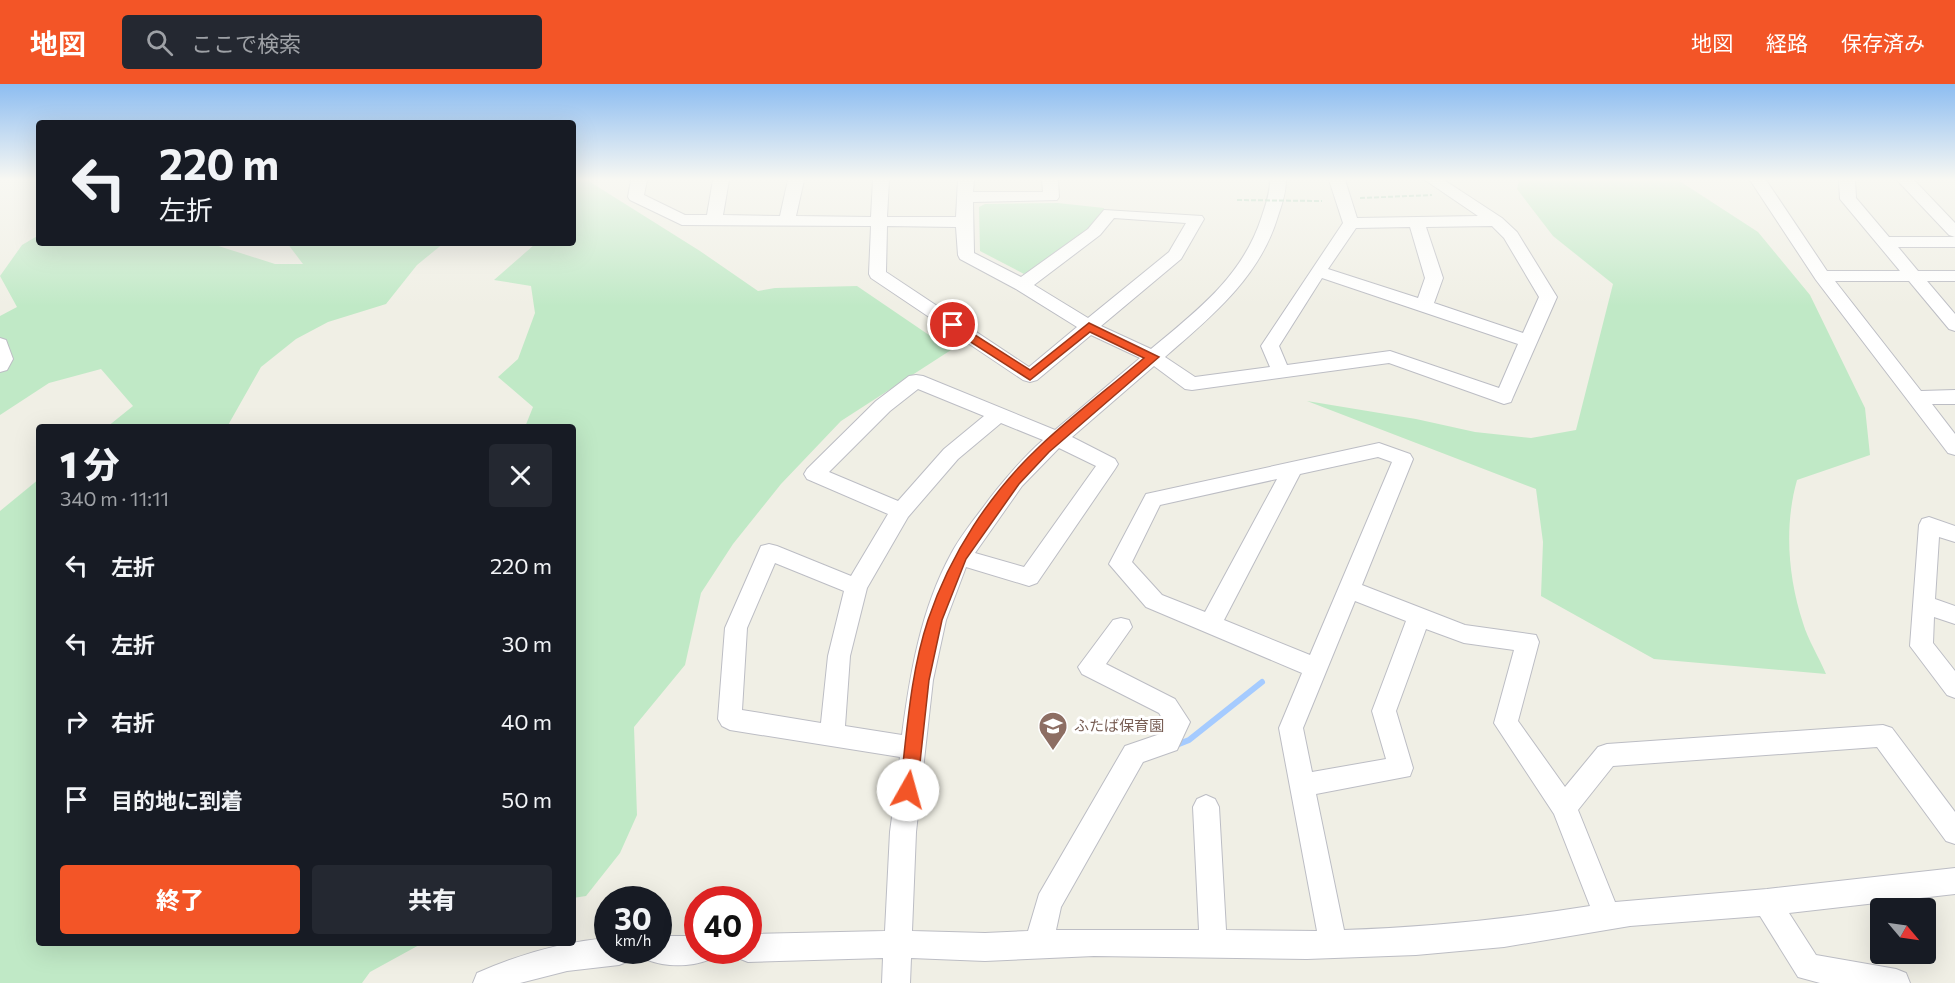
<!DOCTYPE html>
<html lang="ja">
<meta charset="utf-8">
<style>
body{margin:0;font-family:Commissioner,"Noto Sans JP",sans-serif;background:#242831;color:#f1f3f6;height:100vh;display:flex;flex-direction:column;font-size:22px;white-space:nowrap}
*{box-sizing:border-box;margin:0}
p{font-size:20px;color:#9ea1a6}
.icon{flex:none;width:33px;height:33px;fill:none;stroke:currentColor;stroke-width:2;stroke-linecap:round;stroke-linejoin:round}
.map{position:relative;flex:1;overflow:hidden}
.panel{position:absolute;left:36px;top:340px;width:540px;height:522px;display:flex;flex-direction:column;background:#171b24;border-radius:6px;box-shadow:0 6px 24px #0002}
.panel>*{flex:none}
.top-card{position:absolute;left:36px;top:36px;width:540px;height:126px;border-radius:6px;box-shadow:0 6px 24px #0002;background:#171b24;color:#f1f3f6;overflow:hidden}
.needle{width:39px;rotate:119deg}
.tools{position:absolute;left:1870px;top:814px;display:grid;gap:12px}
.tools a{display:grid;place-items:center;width:66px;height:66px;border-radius:6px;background:#171b24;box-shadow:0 6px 24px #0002;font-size:30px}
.speed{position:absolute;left:594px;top:802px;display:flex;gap:12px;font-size:30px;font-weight:700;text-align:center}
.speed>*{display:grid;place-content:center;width:78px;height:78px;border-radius:50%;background:#171b24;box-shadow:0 6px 24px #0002;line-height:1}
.speed small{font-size:15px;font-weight:400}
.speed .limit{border:9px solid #d22;background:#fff;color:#111}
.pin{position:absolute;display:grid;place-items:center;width:51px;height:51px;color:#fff;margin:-26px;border:3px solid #fff;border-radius:50%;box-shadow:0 2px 6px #0007}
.me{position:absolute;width:66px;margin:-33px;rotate:7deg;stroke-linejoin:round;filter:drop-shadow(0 0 4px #0008)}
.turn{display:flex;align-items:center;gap:21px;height:126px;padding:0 24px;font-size:27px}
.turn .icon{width:78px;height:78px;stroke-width:2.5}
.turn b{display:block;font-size:42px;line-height:51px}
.round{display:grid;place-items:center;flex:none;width:63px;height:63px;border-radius:6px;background:#242831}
.summary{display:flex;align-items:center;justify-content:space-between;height:102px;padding:0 24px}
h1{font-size:36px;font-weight:800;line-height:45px}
.cta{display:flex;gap:12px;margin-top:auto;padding:12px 24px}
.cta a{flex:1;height:69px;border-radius:6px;background:#f35527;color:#fff;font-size:24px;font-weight:800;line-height:69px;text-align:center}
.cta a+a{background:#242831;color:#f1f3f6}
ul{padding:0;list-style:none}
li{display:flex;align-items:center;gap:18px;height:78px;padding:0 24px}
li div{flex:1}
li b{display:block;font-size:22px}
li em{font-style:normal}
header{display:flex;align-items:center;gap:36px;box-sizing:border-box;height:84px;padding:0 30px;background:#f35527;color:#fff}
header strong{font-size:28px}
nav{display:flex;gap:33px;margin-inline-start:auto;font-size:21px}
.search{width:420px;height:54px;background:#242831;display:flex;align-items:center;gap:15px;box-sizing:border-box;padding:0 21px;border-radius:6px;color:#9ea1a6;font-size:22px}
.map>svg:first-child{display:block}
.green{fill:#c0e9c6}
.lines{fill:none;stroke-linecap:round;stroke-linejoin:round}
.stream{stroke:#a5cbff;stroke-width:6}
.minor-casing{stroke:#bcbdc4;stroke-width:2}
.path{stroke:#98caae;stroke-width:2;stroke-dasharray:5 2;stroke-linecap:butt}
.minor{fill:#fff;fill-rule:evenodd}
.path-bridge{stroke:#98caae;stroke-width:2;stroke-dasharray:5 2;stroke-linecap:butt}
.route{fill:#f35527;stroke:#9e3719;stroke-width:1.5}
.labels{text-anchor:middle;stroke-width:6;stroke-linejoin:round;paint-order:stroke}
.education-label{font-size:15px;fill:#785e54;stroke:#fff;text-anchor:start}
</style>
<header>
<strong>地図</strong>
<div class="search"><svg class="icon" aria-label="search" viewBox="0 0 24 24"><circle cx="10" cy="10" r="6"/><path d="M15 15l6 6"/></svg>ここで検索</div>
<nav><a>地図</a><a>経路</a><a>保存済み</a></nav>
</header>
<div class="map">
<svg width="1955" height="899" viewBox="0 0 1955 899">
<rect width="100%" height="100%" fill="#f0efe5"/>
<path class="green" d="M 573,96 L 587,96 L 700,167 L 758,207 L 775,204 L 857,202 L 951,266 L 841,337 L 781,400 L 733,460 L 701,509 L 685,581 L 634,643 L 637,731 L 620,769 L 586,812 L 573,814 L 573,344 L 525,343 L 533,323 L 498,293 L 518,275 L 535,229 L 531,202 L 494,196 L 534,161 L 533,159 L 573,159 Z
M 1519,96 L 1678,96 L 1758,148 L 1810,211 L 1865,324 L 1870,371 L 1797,396 C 1784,442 1788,493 1803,539 C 1808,556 1819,573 1826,590 L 1654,575 L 1541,512 L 1543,458 L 1536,405 L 1307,317 L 1416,335 L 1475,348 L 1531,354 L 1576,346 L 1613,200 L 1553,152 L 1517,105 Z
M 1058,119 L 1104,124 L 1104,127 L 1089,146 L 1024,190 L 980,167 L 979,123 L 985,120 Z
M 39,151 L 39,159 L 209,159 L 275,180 L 303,180 L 287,159 L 444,159 L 417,181 L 386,220 L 328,238 L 296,255 L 261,283 L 227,343 L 107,343 L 133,322 L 101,285 L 49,299 L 0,331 L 0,232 L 17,223 L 0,192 L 22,161 Z
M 39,395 L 39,860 L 421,860 L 370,888 L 362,899 L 0,899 L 0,427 Z"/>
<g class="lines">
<path class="stream" d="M 1174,662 L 1189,656 L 1262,598"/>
<g class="minor-casing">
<path id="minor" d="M 631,96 L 647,96 L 644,111 L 685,131 L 707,131 L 713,96 L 729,96 L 723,131 L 780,132 L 788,96 L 804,96 L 796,132 L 871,133 L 873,96 L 889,96 L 887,133 L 956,133 L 958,96 L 974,96 L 973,108 L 1043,108 L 1042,96 L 1058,96 L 1059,113 L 1057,116 L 973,118 L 974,169 L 1021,193 L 1088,145 L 1104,126 L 1202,132 L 1204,135 L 1181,175 L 1101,242 L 1151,265 C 1198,226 1243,192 1262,132 C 1266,120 1270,109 1270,96 L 1286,96 C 1286,109 1282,120 1278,132 C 1260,193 1212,232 1165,273 L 1195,293 L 1270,283 L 1261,262 L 1343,139 L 1329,96 L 1345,96 L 1357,134 L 1478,132 L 1425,96 L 1444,96 L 1502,134 L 1517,148 L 1557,213 L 1513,313 L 1511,318 L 1504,320 L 1389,279 L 1192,306 L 1185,305 L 1154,282 L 1072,353 L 1115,375 L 1118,380 L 1115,385 L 1037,499 L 1029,502 L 966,483 L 946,536 L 933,596 L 916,748 L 912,847 L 985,849 L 1028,847 L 1039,810 L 1125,662 L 1160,650 L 1165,639 L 1159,629 L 1082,590 L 1078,583 L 1113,536 L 1121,534 L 1129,536 L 1132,543 L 1106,580 L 1175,615 L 1190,638 L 1177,666 L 1143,678 L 1061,823 L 1056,846 L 1199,846 L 1193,723 L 1197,715 L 1206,711 L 1215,715 L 1219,723 L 1226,846 L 1317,847 L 1279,644 L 1302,589 L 1146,523 L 1109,480 L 1146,410 L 1379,359 L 1410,370 L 1413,375 L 1362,501 L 1465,541 L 1536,551 L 1539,558 L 1518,637 L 1565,703 L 1598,663 L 1607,660 L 1883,641 L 1892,644 L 1955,728 L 1955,760 L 1946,757 L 1877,663 L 1613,682 L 1578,726 L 1615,818 L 1767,805 L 1955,784 L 1955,810 L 1789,829 L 1816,871 L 1896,885 L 1906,889 L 1910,899 L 1820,899 L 1798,893 L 1760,832 L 1630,842 L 1504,863 L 1416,871 L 1307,875 L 1094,872 L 985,877 L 911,874 L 910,899 L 882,899 L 883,874 L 748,878 L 738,874 L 736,867 L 748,867 L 748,850 L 885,847 L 890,748 L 900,673 L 730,646 L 722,642 L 718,635 L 725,544 L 761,462 L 769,460 L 777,462 L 851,492 L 888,430 L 807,395 L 804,390 L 807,385 L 876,317 L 909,292 L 916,291 L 923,292 L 1055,346 L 1140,274 L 1091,251 L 1037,296 L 1030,298 L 1023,296 L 871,194 L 869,190 L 871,142 L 682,141 L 630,116 L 628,113 ZM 1114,134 L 1186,139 L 1169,168 L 1088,234 L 1034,201 L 1100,151 ZM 887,142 L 956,143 L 958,171 L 960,175 L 1016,205 L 1077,243 L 1029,283 L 886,188 ZM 1492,142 L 1504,154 L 1539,213 L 1523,249 L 1434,219 L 1443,194 L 1426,143 ZM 1410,143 L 1425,194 L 1418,214 L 1328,185 L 1356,144 ZM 1322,194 L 1518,260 L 1499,304 L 1390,267 L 1287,281 L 1279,262 ZM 918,305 L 984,332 L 944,365 L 898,417 L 829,388 L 890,327 ZM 1001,339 L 1043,356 C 1023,373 1006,394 990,414 C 977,432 961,451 951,470 C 921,525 910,589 902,651 L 845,642 L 850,572 L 867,504 L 908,433 L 958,375 ZM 1059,364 L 1096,382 L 1024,483 L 975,469 L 1022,402 ZM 1378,373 L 1392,378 L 1310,571 L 1224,536 L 1300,390 ZM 1277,395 L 1205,528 L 1162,511 L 1132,478 L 1160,421 ZM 775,479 L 844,507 L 828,572 L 821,639 L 742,626 L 747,544 ZM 1355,517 L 1406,537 L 1372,627 L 1386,675 L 1312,688 L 1303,644 ZM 1426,545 L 1464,559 L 1514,566 L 1494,639 L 1554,730 L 1590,822 C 1508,835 1427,843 1344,846 L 1316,710 L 1410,692 L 1413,684 L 1396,627 Z
M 1750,96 L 1766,96 L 1827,187 L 1900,187 L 1840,115 L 1839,96 L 1855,96 L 1856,114 L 1889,153 L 1955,153 L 1955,163 L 1898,163 L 1918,187 L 1955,187 L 1955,197 L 1927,197 L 1955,230 L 1955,247 L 1949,245 L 1909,197 L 1835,197 L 1921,307 L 1955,306 L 1955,320 L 1932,320 L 1955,350 L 1955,371 L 1948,369 L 1816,196 Z
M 1897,96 L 1914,96 L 1955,139 L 1955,153 L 1949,151 Z
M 0,254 L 6,256 L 13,275 L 7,286 L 0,288 Z
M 1929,433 L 1955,442 L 1955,458 L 1939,453 L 1935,515 L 1955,522 L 1955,540 L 1934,533 L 1933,559 L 1955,587 L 1955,614 L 1947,611 L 1910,562 L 1919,441 L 1922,435 Z
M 658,852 L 698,852 L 698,867 L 711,867 L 708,876 C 691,883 665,883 648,876 L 645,867 L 658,867 Z
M 608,854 L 608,867 L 633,867 L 629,877 L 619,881 L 567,887 L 520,899 L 473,899 L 477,889 C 520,870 562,858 608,854 Z"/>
</g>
<path class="path" d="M 1360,114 L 1432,111"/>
<use href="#minor" class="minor"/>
<path class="path-bridge" d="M 1237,116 L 1322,117"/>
</g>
<linearGradient id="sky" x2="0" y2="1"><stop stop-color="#8dbdf1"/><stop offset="0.43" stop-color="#f8f8f3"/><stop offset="1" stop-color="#f8f8f3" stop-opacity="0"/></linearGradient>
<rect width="1955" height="222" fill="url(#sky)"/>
<path class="route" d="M 953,237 L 1030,286 L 1089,239 L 1159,273 L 1049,368 L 1019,400 L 966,475 L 942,536 L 929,596 L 917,706 L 914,711 L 908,713 L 903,711 L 900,706 C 907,649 910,590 928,536 C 950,470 990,409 1040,362 C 1073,331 1110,303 1144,274 L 1090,248 L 1030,296 L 949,244 L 949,238 Z"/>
<defs>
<g id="school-pin" transform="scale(1.5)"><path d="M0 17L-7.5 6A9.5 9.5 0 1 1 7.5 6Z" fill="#8d6e63" stroke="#fff"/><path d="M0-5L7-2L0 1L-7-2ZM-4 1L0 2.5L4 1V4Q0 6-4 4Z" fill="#fff"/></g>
</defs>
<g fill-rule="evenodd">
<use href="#school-pin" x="1053" y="642"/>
</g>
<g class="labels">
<g class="education-label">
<text x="1074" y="647">ふたば保育園</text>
</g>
</g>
</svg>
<div class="tools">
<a><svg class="needle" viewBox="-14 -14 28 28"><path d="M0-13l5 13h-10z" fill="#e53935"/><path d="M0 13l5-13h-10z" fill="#9ea1a6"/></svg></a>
</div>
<div class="speed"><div>30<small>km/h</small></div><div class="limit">40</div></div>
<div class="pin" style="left:953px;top:241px;background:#d93025"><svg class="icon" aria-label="arrive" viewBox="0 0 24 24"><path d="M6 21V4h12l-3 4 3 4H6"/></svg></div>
<svg class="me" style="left:908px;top:706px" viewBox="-20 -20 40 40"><circle r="19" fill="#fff"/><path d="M0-13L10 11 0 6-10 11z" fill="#f35527"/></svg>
<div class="top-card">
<div class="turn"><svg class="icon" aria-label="left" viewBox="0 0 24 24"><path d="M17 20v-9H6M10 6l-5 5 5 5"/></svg><div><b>220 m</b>左折</div></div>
</div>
<section class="panel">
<div class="summary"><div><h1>1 分</h1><p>340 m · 11:11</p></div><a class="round"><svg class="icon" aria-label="close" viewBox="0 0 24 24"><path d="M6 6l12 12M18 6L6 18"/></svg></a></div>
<ul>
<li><svg class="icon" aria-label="left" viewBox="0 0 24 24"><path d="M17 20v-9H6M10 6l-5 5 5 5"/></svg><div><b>左折</b></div><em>220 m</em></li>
<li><svg class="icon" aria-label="left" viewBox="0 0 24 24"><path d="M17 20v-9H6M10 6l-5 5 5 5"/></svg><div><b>左折</b></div><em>30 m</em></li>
<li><svg class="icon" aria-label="right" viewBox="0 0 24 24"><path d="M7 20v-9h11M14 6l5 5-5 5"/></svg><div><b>右折</b></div><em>40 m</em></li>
<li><svg class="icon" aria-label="arrive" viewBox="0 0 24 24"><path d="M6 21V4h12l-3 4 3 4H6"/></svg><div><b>目的地に到着</b></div><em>50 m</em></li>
</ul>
<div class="cta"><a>終了</a><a>共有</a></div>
</section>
</div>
